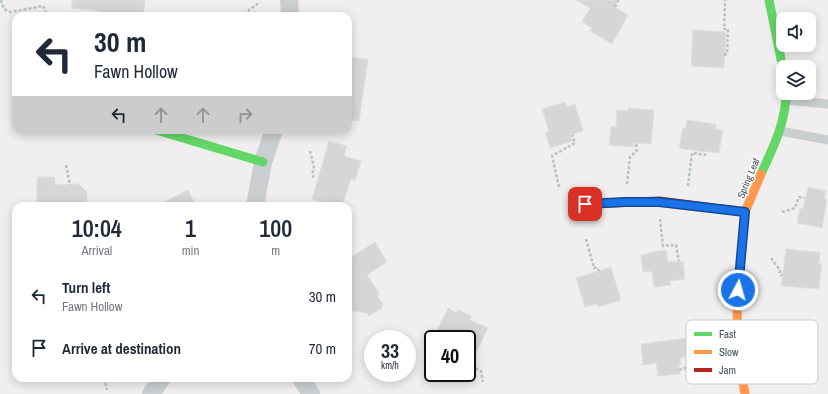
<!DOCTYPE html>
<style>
body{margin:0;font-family:"Archivo Narrow",sans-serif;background:#f6f6f7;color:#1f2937;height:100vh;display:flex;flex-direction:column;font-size:15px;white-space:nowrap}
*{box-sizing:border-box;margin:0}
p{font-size:13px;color:#747a83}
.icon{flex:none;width:22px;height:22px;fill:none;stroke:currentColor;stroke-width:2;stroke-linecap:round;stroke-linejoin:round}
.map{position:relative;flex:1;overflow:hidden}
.drawer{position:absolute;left:12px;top:202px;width:340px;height:180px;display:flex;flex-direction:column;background:#fff;border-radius:12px;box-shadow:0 2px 10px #0003}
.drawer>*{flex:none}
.banner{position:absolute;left:12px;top:12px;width:340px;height:122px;border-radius:12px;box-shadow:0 2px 10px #0003;background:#fff;color:#1f2937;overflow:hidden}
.controls{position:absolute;left:776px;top:12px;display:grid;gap:8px}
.controls a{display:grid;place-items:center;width:40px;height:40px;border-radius:8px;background:#fff;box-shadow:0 2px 10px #0003;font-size:20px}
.speed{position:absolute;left:364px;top:330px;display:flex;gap:8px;font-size:20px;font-weight:700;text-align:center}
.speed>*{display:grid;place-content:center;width:52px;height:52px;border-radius:50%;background:#fff;box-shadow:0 2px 10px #0003;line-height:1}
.speed small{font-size:10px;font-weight:400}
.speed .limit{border:2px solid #111;border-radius:6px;background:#fff;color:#111}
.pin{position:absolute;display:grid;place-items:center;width:34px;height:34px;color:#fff;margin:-17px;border-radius:8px;box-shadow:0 2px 6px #0006}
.me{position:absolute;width:44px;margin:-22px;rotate:6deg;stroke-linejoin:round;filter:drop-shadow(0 0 3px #0008)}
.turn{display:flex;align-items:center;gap:14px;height:84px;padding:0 16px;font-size:18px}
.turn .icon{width:52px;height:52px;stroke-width:2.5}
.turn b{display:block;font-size:28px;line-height:34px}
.lanes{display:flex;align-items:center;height:38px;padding:0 16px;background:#0003;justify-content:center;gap:20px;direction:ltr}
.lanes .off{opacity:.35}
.eta{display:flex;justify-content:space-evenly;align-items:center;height:68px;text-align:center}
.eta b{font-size:24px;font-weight:600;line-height:28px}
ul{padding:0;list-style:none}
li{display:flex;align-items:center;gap:12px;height:52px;padding:0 16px}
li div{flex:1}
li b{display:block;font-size:15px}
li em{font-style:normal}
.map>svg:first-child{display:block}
.building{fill:#d6d6d9;stroke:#e1e0e1}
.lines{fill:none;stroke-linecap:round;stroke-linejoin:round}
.path{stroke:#b6c4bf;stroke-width:2.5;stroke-dasharray:3 2;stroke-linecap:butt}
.lane{stroke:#caced0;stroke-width:9}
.street{stroke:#caced0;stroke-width:18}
.fast{stroke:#63d668;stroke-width:9}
.slow{stroke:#ff974d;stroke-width:9}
.jam{stroke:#b3261e;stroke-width:9}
.route-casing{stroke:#114b97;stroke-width:10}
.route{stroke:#1a73e8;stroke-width:7}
.labels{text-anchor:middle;stroke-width:3;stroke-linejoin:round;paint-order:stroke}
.street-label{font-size:10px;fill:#44525d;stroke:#fff}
.key{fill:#fff;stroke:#c7cbce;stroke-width:1}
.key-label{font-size:11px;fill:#44525d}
</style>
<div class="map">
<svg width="828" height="394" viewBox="0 0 828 394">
<rect width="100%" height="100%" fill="#f0eeee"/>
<path class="building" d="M 72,0 L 145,0 L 143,16 L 97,16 L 98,11 L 72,8 Z
M 576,0 L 617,0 L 614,7 L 628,15 L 612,44 L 590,31 L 592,28 L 582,22 L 590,8 Z
M 693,30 L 726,32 L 724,68 L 691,66 Z
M 348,57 L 368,59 L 359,121 L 348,119 Z
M 565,102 L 567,107 L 575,104 L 583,131 L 570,135 L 572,141 L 550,148 L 545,133 L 549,132 L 542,109 Z
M 629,108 L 654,110 L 651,144 L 634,143 L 634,147 L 609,145 L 611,126 L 616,127 L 617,110 L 628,111 Z
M 687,120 L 716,124 L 715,129 L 723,130 L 719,153 L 704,151 L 704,152 L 679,148 L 683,128 L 685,129 Z
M 329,141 L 347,146 L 344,156 L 361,161 L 355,181 L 351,179 L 342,206 L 337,206 L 312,199 Z
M 37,177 L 55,177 L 55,185 L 79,184 L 87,192 L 87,206 L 40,206 L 40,202 L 37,202 Z
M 808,187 L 826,191 L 824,199 L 827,199 L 822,228 L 797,223 L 800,208 L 803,209 Z
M 188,190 L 196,206 L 156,206 Z
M 375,242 L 387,262 L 367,275 L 379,293 L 378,297 L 383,304 L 381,309 L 369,316 L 367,313 L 352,311 L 348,306 L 348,259 Z
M 786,249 L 820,252 L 819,264 L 822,263 L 819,289 L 781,286 Z
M 666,250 L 668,262 L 683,261 L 685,279 L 670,281 L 671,285 L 654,287 L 652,271 L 643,272 L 641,255 L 649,254 L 648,253 Z
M 611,267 L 621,300 L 598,307 L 597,304 L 585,307 L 576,278 Z
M 448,308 L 456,313 L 458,310 L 471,316 L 470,320 L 488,328 L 467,371 L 467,339 L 443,339 L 435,335 Z
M 687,338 L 690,357 L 680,358 L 681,365 L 679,365 L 680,374 L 658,376 L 656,363 L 643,365 L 641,344 Z"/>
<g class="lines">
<path class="path" d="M 1,0 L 4,9 L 10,12 L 43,6 L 48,16
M 615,7 L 618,1 L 616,0
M 246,16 L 249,10 L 260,2
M 724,55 L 727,54 L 728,29 L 724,29 L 725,0
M 310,151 L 314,167 L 312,175 L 315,179
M 66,165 L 70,185
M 627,184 L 630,157 L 637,150 L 636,143
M 688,186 L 692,153 L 705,155 L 706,151
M 559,187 L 552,156 L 575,143 L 572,135
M 782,212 L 795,208 L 799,197 L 805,198
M 660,219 L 663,246 L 676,245 L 679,261
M 586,239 L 594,268 L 597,267 L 599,271
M 771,258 L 780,270 L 780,274 L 782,276
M 770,331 L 781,339 L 781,349 L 786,352
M 467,363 L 481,371 L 483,382
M 679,370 L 692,366 L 692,354 L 704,346
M 104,378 L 107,390"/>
<path class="lane" d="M 786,100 L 828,104
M 780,131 L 828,140"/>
<path class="street" d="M 289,0 L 290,16
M 255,206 L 263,162 L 274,130
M 301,378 L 311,394
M 151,394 L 162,378"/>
<path class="fast" d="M 769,0 L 783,69
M 156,130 L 263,162
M 761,174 C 773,148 786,122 786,93"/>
<path class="slow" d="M 745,394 L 738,353 L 737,306 L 745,212 L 761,174"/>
<path class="jam" d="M 585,204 L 659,201 L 745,212"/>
</g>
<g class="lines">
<g class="route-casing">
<path id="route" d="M 585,204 L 625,202 L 659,202 L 745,212 L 738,290"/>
</g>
<use href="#route" class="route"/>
</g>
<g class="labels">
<g class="street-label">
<text transform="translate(748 178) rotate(-67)" y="4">Spring Leaf</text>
</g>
</g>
<rect x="686" y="320" width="132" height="64" rx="6" class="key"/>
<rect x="694" y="332" width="18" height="4" fill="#63d668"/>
<rect x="694" y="350" width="18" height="4" fill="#ff974d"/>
<rect x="694" y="368" width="18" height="4" fill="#b3261e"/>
<g class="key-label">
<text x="719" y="338">Fast</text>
<text x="719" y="356">Slow</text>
<text x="719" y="374">Jam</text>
</g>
</svg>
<div class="controls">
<a><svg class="icon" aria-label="sound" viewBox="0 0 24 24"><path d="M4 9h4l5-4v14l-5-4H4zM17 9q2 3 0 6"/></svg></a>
<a><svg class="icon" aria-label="layers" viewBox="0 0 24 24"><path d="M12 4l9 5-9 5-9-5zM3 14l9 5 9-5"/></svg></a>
</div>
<div class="speed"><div>33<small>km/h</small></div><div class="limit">40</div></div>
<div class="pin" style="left:585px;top:204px;background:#d93025"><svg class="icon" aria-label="arrive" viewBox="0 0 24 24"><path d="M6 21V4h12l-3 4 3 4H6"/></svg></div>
<svg class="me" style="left:738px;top:290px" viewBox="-20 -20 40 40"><circle r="17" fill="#1a73e8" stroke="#fff" stroke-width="3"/><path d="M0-11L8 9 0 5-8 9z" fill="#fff"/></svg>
<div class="banner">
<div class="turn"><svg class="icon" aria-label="left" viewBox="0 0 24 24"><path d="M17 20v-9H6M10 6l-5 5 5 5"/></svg><div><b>30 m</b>Fawn Hollow</div></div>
<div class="lanes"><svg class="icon" aria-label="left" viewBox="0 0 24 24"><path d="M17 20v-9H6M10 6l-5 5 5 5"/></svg><svg class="icon off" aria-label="ahead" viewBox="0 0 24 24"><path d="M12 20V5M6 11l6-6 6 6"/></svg><svg class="icon off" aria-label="ahead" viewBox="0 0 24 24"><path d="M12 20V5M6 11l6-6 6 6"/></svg><svg class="icon off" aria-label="right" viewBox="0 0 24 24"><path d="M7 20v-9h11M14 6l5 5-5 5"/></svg></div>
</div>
<section class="drawer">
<div class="eta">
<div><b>10:04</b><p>Arrival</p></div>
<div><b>1</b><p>min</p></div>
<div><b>100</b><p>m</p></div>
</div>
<ul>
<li><svg class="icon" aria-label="left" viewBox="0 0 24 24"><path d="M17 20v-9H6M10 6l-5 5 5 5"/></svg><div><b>Turn left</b><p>Fawn Hollow</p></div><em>30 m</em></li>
<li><svg class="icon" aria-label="arrive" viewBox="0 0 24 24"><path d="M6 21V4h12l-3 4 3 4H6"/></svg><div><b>Arrive at destination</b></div><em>70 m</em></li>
</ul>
</section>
</div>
